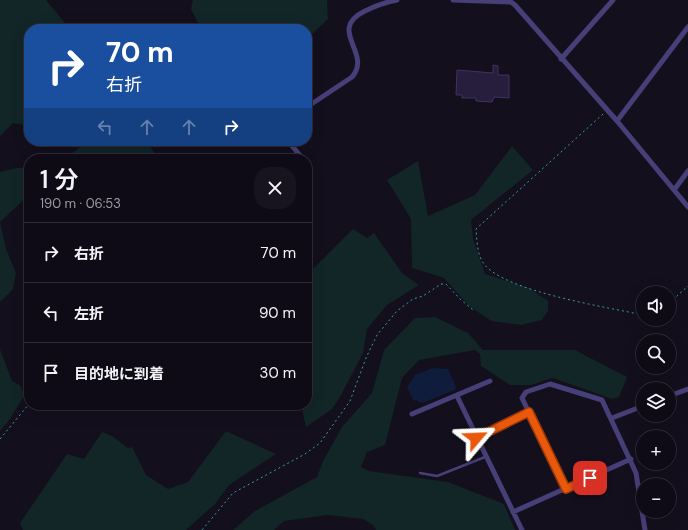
<!DOCTYPE html>
<html lang="ja">
<meta charset="utf-8">
<style>
body{margin:0;font-family:"DM Sans","Noto Sans JP",sans-serif;background:#17141f;color:#f1f3f6;height:100vh;display:flex;flex-direction:column;font-size:15px;white-space:nowrap}
*{box-sizing:border-box;margin:0}
p{font-size:13px;color:#9b9ba1}
.icon{flex:none;width:22px;height:22px;fill:none;stroke:currentColor;stroke-width:2;stroke-linecap:round;stroke-linejoin:round}
.map{position:relative;flex:1;overflow:hidden}
.side{position:absolute;left:24px;top:154px;width:288px;height:256px;display:flex;flex-direction:column;background:#0e0b16;border-radius:16px;box-shadow:0 4px 16px #0002,0 0 0 1px #2e2b35}
.side>*{flex:none}
.top-card{position:absolute;left:24px;top:24px;width:288px;height:122px;border-radius:16px;box-shadow:0 4px 16px #0002,0 0 0 1px #2e2b35;background:#1a4fa0;color:#fff;overflow:hidden}
.fabs{position:absolute;left:636px;top:286px;display:grid;gap:8px}
.fabs a{display:grid;place-items:center;width:40px;height:40px;border-radius:50%;background:#0e0b16;box-shadow:0 4px 16px #0002,0 0 0 1px #2e2b35;font-size:20px}
.pin{position:absolute;display:grid;place-items:center;width:34px;height:34px;color:#fff;margin:-17px;border-radius:8px;box-shadow:0 2px 6px #0006}
.me{position:absolute;width:44px;margin:-22px;rotate:64deg;stroke-linejoin:round;filter:drop-shadow(0 0 3px #0008)}
.turn{display:flex;align-items:center;gap:14px;height:84px;padding:0 16px;font-size:18px}
.turn .icon{width:52px;height:52px;stroke-width:2.5}
.turn b{display:block;font-size:28px;line-height:34px}
.lanes{display:flex;align-items:center;height:38px;padding:0 16px;background:#0003;justify-content:center;gap:20px;direction:ltr}
.lanes .off{opacity:.35}
.round{display:grid;place-items:center;flex:none;width:42px;height:42px;border-radius:16px;background:#17141f}
.overview{display:flex;align-items:center;justify-content:space-between;height:68px;padding:0 16px}
h1{font-size:24px;font-weight:600;line-height:30px}
ul{padding:0;list-style:none}
li{display:flex;align-items:center;gap:12px;height:60px;padding:0 16px;border-top:1px solid #2e2b35}
li div{flex:1}
li b{display:block;font-size:15px}
li em{font-style:normal}
.map>svg:first-child{display:block}
.green{fill:#122527}
.water{fill:#101c3b}
.building{fill:#271d3c;stroke:#413265}
.lines{fill:none;stroke-linecap:round;stroke-linejoin:round}
.path{stroke:#3c9da2;stroke-width:1;stroke-dasharray:2 3;stroke-linecap:butt}
.lane{stroke:#473f77;stroke-width:2.5}
.street{stroke:#473f77;stroke-width:5}
.route-casing{stroke:#983908;stroke-width:10}
.route{stroke:#ea580c;stroke-width:7}
</style>
<div class="map">
<svg width="688" height="530" viewBox="0 0 688 530">
<rect width="100%" height="100%" fill="#130f1d"/>
<path class="green" d="M 0,0 L 46,0 L 70,29 L 29,29 L 29,126 L 13,123 L 0,136 Z
M 193,0 L 327,0 L 328,19 L 307,39 L 307,29 L 201,29 L 191,9 Z
M 89,141 L 150,141 L 148,143 L 158,159 L 64,159 Z
M 512,146 L 533,170 L 471,220 L 473,239 L 485,274 L 529,288 L 548,301 L 548,311 L 542,320 L 521,325 L 491,321 L 469,306 L 444,278 L 412,268 L 411,219 L 387,180 L 418,161 L 428,216 L 475,195 Z
M 16,168 L 29,168 L 29,195 L 0,222 L 6,249 L 16,273 L 13,289 L 0,302 L 0,172 Z
M 353,229 L 367,238 L 374,233 L 402,273 L 419,285 L 387,305 L 367,329 L 363,353 L 340,397 L 332,409 L 306,427 L 301,405 L 307,405 L 307,275 Z
M 435,317 L 468,333 L 483,350 L 575,350 L 627,377 L 619,397 L 612,399 L 553,378 L 531,385 L 510,385 L 481,366 L 480,354 L 475,350 L 419,360 L 402,378 L 385,445 L 367,452 L 361,467 L 369,471 L 448,482 L 504,504 L 515,530 L 376,530 L 373,525 L 363,519 L 328,515 L 284,521 L 274,530 L 233,530 L 255,511 L 317,477 L 323,461 L 342,427 L 372,393 L 384,350 L 415,318 Z
M 0,349 L 12,381 L 21,386 L 24,396 L 10,419 L 0,431 Z
M 226,431 L 276,454 L 229,485 L 215,504 L 186,530 L 23,530 L 20,523 L 67,454 L 84,459 L 102,432 L 112,436 L 128,448 L 132,447 L 146,475 L 168,489 L 188,482 Z"/>
<path class="water" d="M 432,368 L 448,369 L 456,387 L 455,390 L 422,403 L 418,402 L 417,400 L 414,401 L 407,387 L 415,375 Z"/>
<path class="building" d="M 493,65 L 498,66 L 498,75 L 509,75 L 509,98 L 494,97 L 492,102 L 476,101 L 476,98 L 462,98 L 462,95 L 456,95 L 457,70 L 493,73 Z"/>
<g class="lines">
<path class="path" d="M 603,114 L 476,229 C 477,241 477,255 484,264 C 506,292 607,307 643,315
M 669,303 L 688,286
M 0,439 L 29,404
M 202,530 L 233,493 L 305,454 L 320,443 L 350,401 L 366,358 L 377,335 L 397,311 L 413,299 L 423,296 L 441,284 L 446,284 L 460,299 L 473,310"/>
<path class="lane" d="M 420,473 L 437,476 L 485,457"/>
<path class="street" d="M 453,0 L 511,2 L 515,5 L 617,121 L 688,207
M 561,59 L 613,0
M 307,107 L 352,77 C 373,53 326,30 365,11 C 375,6 386,2 397,0
M 617,121 L 688,27
M 288,141 L 303,159
M 674,190 L 688,171
M 457,396 L 522,530
M 669,396 L 688,389
M 412,414 L 490,381
M 612,418 L 643,406
M 476,438 L 529,412
M 566,489 L 522,398 L 526,392 L 550,384 L 602,400 L 636,473 L 645,530
M 513,512 L 631,459"/>
</g>
<g class="lines">
<g class="route-casing">
<path id="route" d="M 476,438 L 529,412 L 566,489 L 590,478"/>
</g>
<use href="#route" class="route"/>
</g>
</svg>
<div class="fabs">
<a><svg class="icon" aria-label="sound" viewBox="0 0 24 24"><path d="M4 9h4l5-4v14l-5-4H4zM17 9q2 3 0 6"/></svg></a>
<a><svg class="icon" aria-label="search" viewBox="0 0 24 24"><circle cx="10" cy="10" r="6"/><path d="M15 15l6 6"/></svg></a>
<a><svg class="icon" aria-label="layers" viewBox="0 0 24 24"><path d="M12 4l9 5-9 5-9-5zM3 14l9 5 9-5"/></svg></a>
<a>+</a>
<a>−</a>
</div>
<div class="pin" style="left:590px;top:478px;background:#d93025"><svg class="icon" aria-label="arrive" viewBox="0 0 24 24"><path d="M6 21V4h12l-3 4 3 4H6"/></svg></div>
<svg class="me" style="left:476px;top:438px" viewBox="-20 -20 40 40"><path d="M0-17L14 15 0 8-14 15z" fill="#ea580c" stroke="#fff" stroke-width="4"/></svg>
<div class="top-card">
<div class="turn"><svg class="icon" aria-label="right" viewBox="0 0 24 24"><path d="M7 20v-9h11M14 6l5 5-5 5"/></svg><div><b>70 m</b>右折</div></div>
<div class="lanes"><svg class="icon off" aria-label="left" viewBox="0 0 24 24"><path d="M17 20v-9H6M10 6l-5 5 5 5"/></svg><svg class="icon off" aria-label="ahead" viewBox="0 0 24 24"><path d="M12 20V5M6 11l6-6 6 6"/></svg><svg class="icon off" aria-label="ahead" viewBox="0 0 24 24"><path d="M12 20V5M6 11l6-6 6 6"/></svg><svg class="icon" aria-label="right" viewBox="0 0 24 24"><path d="M7 20v-9h11M14 6l5 5-5 5"/></svg></div>
</div>
<section class="side">
<div class="overview"><div><h1>1 分</h1><p>190 m · 06:53</p></div><a class="round"><svg class="icon" aria-label="close" viewBox="0 0 24 24"><path d="M6 6l12 12M18 6L6 18"/></svg></a></div>
<ul>
<li><svg class="icon" aria-label="right" viewBox="0 0 24 24"><path d="M7 20v-9h11M14 6l5 5-5 5"/></svg><div><b>右折</b></div><em>70 m</em></li>
<li><svg class="icon" aria-label="left" viewBox="0 0 24 24"><path d="M17 20v-9H6M10 6l-5 5 5 5"/></svg><div><b>左折</b></div><em>90 m</em></li>
<li><svg class="icon" aria-label="arrive" viewBox="0 0 24 24"><path d="M6 21V4h12l-3 4 3 4H6"/></svg><div><b>目的地に到着</b></div><em>30 m</em></li>
</ul>
</section>
</div>
